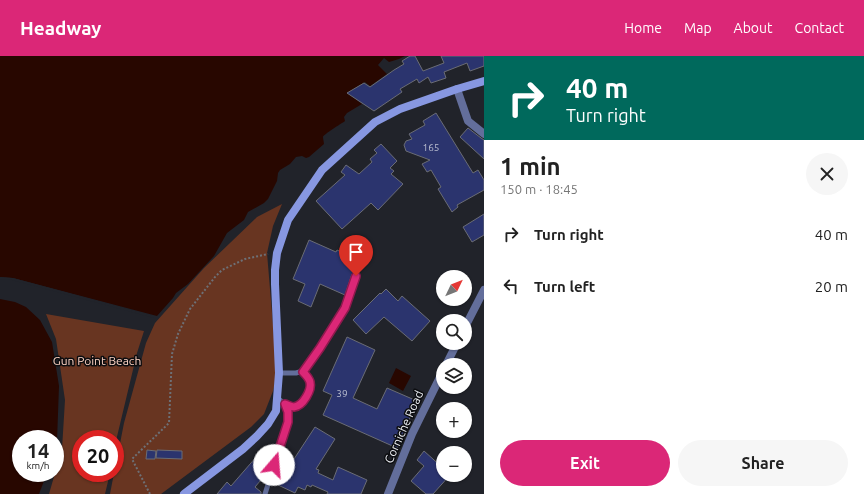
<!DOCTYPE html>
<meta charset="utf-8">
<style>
body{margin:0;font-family:Ubuntu,sans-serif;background:#f6f6f6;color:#222;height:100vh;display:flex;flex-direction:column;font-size:15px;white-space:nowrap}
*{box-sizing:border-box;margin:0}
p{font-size:13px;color:#767676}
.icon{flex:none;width:22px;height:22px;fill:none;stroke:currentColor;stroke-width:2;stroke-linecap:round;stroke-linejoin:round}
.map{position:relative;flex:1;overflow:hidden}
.drawer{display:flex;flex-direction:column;background:#fff;width:380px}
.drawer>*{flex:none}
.guide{background:#00695c;color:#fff;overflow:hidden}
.needle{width:26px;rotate:47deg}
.fabs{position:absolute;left:436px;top:214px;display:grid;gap:8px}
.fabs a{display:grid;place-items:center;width:36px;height:36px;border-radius:50%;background:#fff;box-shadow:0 1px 3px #0004;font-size:20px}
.speed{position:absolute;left:12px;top:374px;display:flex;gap:8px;font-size:20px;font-weight:700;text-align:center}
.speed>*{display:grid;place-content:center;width:52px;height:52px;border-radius:50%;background:#fff;box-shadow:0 1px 3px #0004;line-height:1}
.speed small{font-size:10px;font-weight:400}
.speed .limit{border:6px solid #d22;background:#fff;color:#111}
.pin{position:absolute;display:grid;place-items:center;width:34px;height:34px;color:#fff;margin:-41px -17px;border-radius:50% 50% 50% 0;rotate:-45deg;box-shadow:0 0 4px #0007}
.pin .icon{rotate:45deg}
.me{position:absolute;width:44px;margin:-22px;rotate:18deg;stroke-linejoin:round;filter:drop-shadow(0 0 3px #0008)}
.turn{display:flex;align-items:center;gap:14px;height:84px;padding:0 16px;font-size:18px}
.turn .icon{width:52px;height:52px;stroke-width:2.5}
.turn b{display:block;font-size:28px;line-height:34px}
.round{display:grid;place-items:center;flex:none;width:42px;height:42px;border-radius:21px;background:#f6f6f6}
.summary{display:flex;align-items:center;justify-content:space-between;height:68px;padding:0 16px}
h1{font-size:24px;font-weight:700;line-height:30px}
.primary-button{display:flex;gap:8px;margin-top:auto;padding:8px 16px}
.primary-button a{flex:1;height:46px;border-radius:24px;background:#db2777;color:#fff;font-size:16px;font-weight:700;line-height:46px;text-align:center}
.primary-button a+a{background:#f6f6f6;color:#222}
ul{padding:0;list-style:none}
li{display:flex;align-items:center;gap:12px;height:52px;padding:0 16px}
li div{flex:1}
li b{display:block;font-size:15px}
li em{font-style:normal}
header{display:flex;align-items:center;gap:24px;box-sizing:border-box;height:56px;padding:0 20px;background:#db2777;color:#fff}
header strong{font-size:19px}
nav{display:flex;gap:22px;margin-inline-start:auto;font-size:14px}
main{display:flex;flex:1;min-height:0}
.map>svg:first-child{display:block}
.green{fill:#683521}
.water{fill:#280700}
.pier{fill:#21232a}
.building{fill:#2b346e;stroke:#6a6c75}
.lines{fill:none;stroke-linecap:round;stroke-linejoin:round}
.path{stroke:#6e7076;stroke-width:2;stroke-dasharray:2 2;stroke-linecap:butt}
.lane{stroke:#636e9b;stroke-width:5}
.street{stroke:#636e9b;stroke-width:8}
.secondary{stroke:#8797e1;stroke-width:8}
.route-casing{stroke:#8e194d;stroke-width:10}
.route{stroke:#db2777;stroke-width:7}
.labels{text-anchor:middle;stroke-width:3;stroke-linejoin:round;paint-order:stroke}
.number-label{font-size:10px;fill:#bbbfd1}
.park-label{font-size:12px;fill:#fad0c0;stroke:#0c0d10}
.street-label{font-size:12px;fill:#ebedf2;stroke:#0c0d10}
</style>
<header>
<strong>Headway</strong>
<nav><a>Home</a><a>Map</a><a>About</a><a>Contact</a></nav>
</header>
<main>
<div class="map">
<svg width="484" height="438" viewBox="0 0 484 438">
<rect width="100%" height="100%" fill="#21232a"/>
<path class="green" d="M 282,148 L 273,170 L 267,197 L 277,317 L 273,335 L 264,358 L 251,371 L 161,438 L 110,438 L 114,417 L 115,417 L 115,413 L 124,367 L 146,287 L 155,267 L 204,212 L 257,161 Z
M 46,258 L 144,275 L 137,297 L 115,389 L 115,383 L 81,383 L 81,417 L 110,417 L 105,438 L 49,438 L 62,393 L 65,344 L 56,283 Z"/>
<path class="water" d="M 0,0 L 405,0 L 399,3 L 389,6 L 384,2 L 378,9 L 387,18 L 370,30 L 365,26 L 347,37 L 362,48 L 347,57 L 344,61 L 345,65 C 341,68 324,78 323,81 C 323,82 324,87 324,88 L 309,101 L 306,102 L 302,100 L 296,101 L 290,108 L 280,114 L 278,117 L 277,125 L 268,143 L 264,147 L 248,156 L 244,164 L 227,177 L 214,200 L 188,228 L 176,237 L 173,242 L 157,260 L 13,222 L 0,221 Z
M 0,243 L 15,246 L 26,251 L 40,264 L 52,286 L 59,330 L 57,385 L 55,392 L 55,383 L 21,383 L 21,417 L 47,417 L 39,438 L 0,438 Z
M 396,312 L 411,320 L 403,335 L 389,327 Z"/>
<path class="pier" d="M 0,221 L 13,222 L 154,260 L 154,262 L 12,224 L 0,223 Z"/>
<path class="building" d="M 410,0 L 415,0 L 423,15 L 444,7 L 441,0 L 484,0 L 484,10 L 470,15 L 467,7 L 444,16 L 446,22 L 431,27 L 428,21 L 419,27 L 417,23 L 400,33 L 402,36 L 374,55 L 347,37 L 364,27 L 370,31 L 394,14 L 404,8 L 402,5 Z
M 436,57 L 473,117 L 478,114 L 484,124 L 484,134 L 457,149 L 458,151 L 452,156 L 438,133 L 441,131 L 431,114 L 427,116 L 422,108 L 430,104 L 406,95 L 404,89 L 406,85 L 412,83 L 409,78 L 425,69 L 423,65 Z
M 468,72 L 481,82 L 484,84 L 484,103 L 460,81 Z
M 381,88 L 397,105 L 390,112 L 394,115 L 391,118 L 403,128 L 378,154 L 371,147 L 342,173 L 316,145 L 345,119 L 341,116 L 346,109 L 359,118 L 372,106 L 370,103 L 377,97 L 374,94 Z
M 484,158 L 484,179 L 472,186 L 463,171 Z
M 309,184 L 336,196 L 337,194 L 362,205 L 357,216 L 355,216 L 352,218 L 345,239 L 320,228 L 311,251 L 298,245 L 305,228 L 293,223 Z
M 386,233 L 398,245 L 402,240 L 430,265 L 412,285 L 384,261 L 366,278 L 353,264 L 380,237 L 381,238 Z
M 347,281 L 375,294 L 353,342 L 377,353 L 387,332 L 417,345 L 397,392 L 323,359 L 332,339 L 323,335 Z
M 315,371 L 335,383 L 316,413 L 319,414 L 318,417 L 333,424 L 338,411 L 367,424 L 361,438 L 327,438 L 328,436 L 312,429 L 311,431 L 307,429 L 305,434 L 298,431 L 295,437 L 278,429 L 290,401 L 294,403 Z
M 147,394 L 156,395 L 155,403 L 146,403 Z
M 157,394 L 182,395 L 182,403 L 156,402 Z
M 424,395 L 443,412 L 443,419 L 450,419 L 433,438 L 426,438 L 411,425 L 424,410 L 417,404 Z
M 257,400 L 268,409 L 263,415 L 266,418 L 255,431 L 261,436 L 261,438 L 217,438 L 227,426 L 231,430 Z"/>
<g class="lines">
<path class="path" d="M 150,438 L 132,403 L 169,367 L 172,298 L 178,278 L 190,253 L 215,221 L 222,214 L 245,203 L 268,198"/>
<path class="lane" d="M 279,317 L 296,317 L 303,315 L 320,292 L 345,252 L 356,220
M 285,348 C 288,349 291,351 294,351 C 303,350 312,334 310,326 C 309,322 306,319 303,315
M 265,438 L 288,366 C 288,354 287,350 278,342"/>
<path class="street" d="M 457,33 L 468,65 L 484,78
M 465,271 L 484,234
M 446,309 L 457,287
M 388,438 L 412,378 L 443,315"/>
<path class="secondary" d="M 184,438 L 243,393 L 257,380 L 268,368 L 276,355 L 279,317 L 275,228 L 275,214 L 277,197 L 288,164 L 322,114 L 375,66 L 400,53 L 457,33 L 484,25"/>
</g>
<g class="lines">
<g class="route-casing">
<path id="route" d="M 274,409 L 288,366 L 288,356 L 285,348 C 288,349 291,351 294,351 C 303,350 312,334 310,326 C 309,322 306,319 303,316 L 320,292 L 345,252 L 356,220"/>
</g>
<use href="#route" class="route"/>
</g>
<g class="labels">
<g class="number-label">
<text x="431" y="95">165</text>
<text x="342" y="341">39</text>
</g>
<g class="park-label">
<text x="97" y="309">Gun Point Beach</text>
</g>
<g class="street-label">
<text transform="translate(404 371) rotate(-66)" y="4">Corniche Road</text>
</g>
</g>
</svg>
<div class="fabs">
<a><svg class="needle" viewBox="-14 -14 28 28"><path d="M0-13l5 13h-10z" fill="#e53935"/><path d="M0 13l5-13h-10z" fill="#767676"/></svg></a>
<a><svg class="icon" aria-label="search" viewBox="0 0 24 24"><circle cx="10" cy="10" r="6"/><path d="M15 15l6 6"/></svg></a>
<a><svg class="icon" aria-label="layers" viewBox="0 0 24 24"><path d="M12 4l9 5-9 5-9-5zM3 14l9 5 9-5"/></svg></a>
<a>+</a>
<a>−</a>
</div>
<div class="speed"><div>14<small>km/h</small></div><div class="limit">20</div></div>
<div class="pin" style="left:356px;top:220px;background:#d93025"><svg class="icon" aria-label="arrive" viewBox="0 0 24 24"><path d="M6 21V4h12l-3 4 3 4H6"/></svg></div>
<svg class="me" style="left:274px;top:409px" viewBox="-20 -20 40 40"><circle r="19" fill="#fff"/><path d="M0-13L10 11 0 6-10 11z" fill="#db2777"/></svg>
</div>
<section class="drawer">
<div class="guide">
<div class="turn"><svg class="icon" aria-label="right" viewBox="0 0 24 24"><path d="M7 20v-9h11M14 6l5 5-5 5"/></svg><div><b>40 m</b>Turn right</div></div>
</div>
<div class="summary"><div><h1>1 min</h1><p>150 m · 18:45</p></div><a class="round"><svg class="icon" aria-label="close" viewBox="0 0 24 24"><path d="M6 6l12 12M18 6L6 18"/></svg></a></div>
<ul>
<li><svg class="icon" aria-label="right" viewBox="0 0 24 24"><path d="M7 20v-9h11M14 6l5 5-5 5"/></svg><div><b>Turn right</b></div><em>40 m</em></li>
<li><svg class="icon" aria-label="left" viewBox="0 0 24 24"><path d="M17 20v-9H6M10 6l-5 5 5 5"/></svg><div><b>Turn left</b></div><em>20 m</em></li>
</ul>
<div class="primary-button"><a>Exit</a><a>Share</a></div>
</section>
</main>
